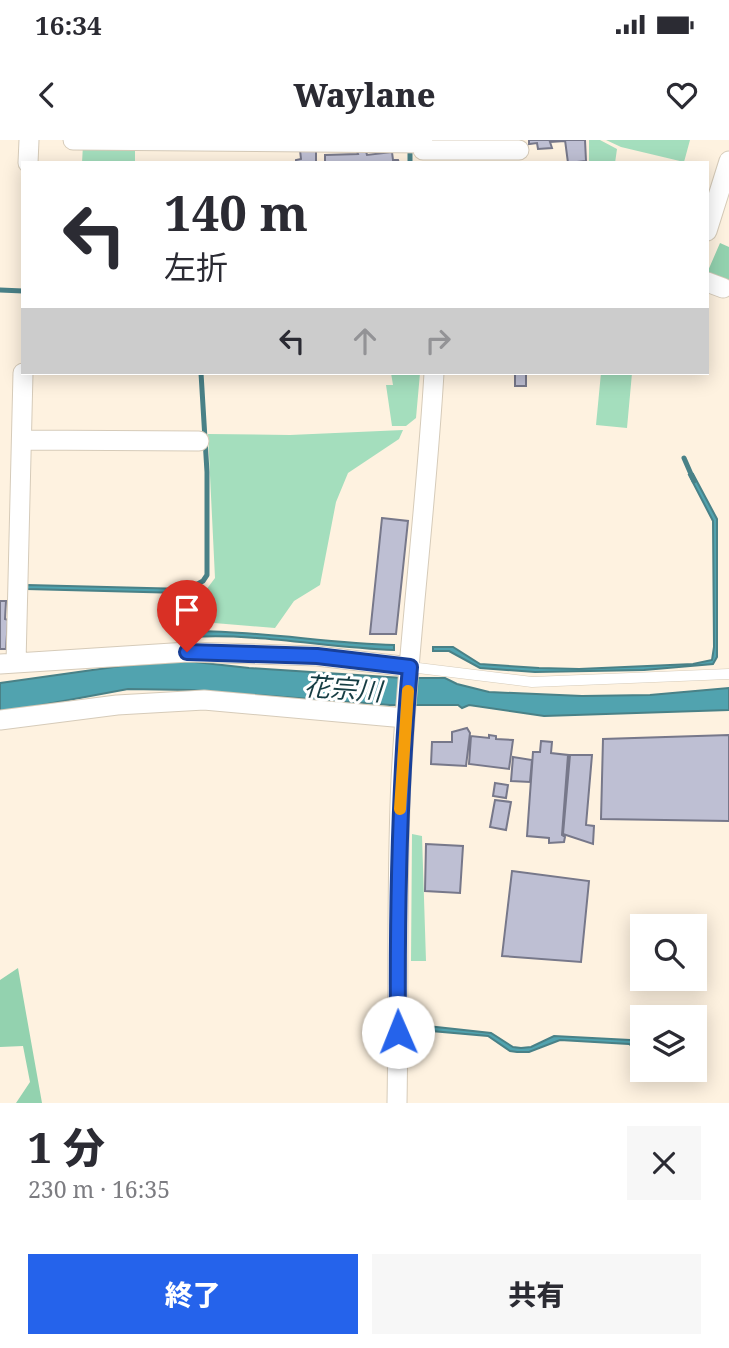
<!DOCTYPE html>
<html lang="ja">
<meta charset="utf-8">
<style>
body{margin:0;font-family:"Noto Serif","Noto Sans JP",serif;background:#f7f7f7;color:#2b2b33;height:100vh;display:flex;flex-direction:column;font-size:26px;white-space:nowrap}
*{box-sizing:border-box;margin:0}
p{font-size:23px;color:#7c7c81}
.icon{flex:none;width:38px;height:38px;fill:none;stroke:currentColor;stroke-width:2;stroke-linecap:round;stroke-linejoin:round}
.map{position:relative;height:963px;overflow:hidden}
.drawer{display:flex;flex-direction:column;background:#fff;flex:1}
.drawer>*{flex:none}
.hud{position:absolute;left:21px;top:21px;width:688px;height:214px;border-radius:0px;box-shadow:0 4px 18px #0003;background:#fff;color:#2b2b33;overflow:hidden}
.controls{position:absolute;left:630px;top:774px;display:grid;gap:14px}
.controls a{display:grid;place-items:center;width:77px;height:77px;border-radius:0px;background:#fff;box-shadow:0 4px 18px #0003;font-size:35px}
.pin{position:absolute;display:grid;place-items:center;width:60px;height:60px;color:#fff;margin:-72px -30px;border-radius:50% 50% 50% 0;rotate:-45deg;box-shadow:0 0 7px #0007}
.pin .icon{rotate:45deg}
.me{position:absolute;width:77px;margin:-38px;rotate:359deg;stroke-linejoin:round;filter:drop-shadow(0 0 5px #0008)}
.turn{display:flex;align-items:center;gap:24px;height:147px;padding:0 28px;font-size:32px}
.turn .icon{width:91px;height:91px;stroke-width:2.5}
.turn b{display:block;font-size:49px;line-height:60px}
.lanes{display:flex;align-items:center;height:66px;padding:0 28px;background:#0003;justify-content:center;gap:35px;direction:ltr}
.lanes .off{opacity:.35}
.round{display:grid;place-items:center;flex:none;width:74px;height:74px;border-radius:0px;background:#f7f7f7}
.headline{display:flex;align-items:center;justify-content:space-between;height:119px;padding:0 28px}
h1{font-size:42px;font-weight:800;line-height:52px}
.action{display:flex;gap:14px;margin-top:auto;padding:14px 28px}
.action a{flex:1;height:80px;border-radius:0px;background:#2563eb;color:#fff;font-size:28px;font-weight:800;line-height:80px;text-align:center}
.action a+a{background:#f7f7f7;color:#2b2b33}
.status{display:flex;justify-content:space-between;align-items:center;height:49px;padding:0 35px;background:#fff;direction:ltr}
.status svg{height:19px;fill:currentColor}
header{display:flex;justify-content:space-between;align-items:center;height:91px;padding:0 28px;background:#fff;font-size:32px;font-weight:800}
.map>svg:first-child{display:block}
.green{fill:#a4debd}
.forest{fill:#93d2af}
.water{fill:#51a3af;stroke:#498187;stroke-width:2}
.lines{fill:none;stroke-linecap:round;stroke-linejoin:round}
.stream{stroke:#498187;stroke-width:5}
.building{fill:#bebfd3;stroke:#77788a;stroke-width:2}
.service-casing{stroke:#d6cbb9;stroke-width:11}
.minor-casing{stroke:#d6cbb9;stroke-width:21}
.service{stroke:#fff;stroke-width:10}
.minor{stroke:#fff;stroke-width:19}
.route-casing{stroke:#184099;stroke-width:18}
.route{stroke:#2563eb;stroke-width:12}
.slow{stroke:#f59e0b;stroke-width:12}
.labels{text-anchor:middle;stroke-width:6;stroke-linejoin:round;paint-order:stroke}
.water-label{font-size:26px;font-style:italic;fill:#163d43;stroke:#fff}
</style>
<div class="status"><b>16:34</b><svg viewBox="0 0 49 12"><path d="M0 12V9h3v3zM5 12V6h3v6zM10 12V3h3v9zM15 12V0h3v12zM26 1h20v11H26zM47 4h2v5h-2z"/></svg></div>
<header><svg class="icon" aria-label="back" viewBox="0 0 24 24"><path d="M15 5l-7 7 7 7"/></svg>Waylane<svg class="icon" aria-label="heart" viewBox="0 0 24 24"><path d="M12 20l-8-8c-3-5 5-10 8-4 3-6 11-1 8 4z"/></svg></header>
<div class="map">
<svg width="729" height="963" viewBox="0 0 729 963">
<rect width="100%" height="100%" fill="#fef2e0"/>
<path class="green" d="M 589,0 L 600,0 L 617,9 L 615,23 L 589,23 Z
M 606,0 L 690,0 L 684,22 L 621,7 Z
M 83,5 L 135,6 L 135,23 L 82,23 Z
M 391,233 L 420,233 L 416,278 L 406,286 L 392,286 L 386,245 L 393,245 Z
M 601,233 L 632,233 L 627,288 L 596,285 Z
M 403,290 L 399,299 L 348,333 L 336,362 L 320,445 L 294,461 L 275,488 L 202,482 L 200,458 L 215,438 L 208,294 L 290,295 Z
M 412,694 L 422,696 L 426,821 L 411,821 Z"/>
<path class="forest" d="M 720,103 L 729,107 L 729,144 L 707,133 Z
M 18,828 L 42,963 L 16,963 L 30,942 L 23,906 L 0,907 L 0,840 Z"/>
<path class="water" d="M 693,334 L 717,379 L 717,517 L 713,524 L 644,530 L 535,532 L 480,528 L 449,511 L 433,511 L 433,507 L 453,507 L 480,524 L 539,528 L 579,529 L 693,524 L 712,520 L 714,507 L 713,381 L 689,335 Z
M 27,445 L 186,449 L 194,491 C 261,491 327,503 394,505 L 394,510 C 327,508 260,493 192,497 L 189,495 L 182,453 L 27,449 Z
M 186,521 L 249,528 L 403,538 L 445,538 L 457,544 L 489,552 L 582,556 L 650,555 L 729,548 L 729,570 L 544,576 L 469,565 L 462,568 L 458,565 L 390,565 L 191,550 L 128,549 L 15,570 L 0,571 L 0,543 L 121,526 Z
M 409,884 L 491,893 L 513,907 L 521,908 L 531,907 L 554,896 L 630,900 L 642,907 L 642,913 L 629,904 L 560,900 L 529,912 L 517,912 L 510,911 L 488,896 L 409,889 Z"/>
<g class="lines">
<path class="stream" d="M 410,11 L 410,23
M 0,150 L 23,151
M 684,318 L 694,341
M 185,451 L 203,441 L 207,435 L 207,332 L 201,233
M 382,887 L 384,883"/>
</g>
<path class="building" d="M 529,0 L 564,0 L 564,1 L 550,2 L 552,8 L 538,9 L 537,3 L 529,4 Z
M 565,0 L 585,0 L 586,21 L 568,23 Z
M 316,9 L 316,22 L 296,23 L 296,20 L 301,19 L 300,10 Z
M 357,11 L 366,11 L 367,15 L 392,12 L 393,20 L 398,20 L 399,23 L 325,23 L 325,15 L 358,14 Z
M 515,233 L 526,233 L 526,246 L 515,246 Z
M 382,378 L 408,381 L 396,494 L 370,494 Z
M 0,461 L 6,461 L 5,479 L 8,480 L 6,509 L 0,509 Z
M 467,588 L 470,593 L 466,626 L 431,624 L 432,602 L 452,602 L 452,592 Z
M 489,595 L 496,596 L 496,599 L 513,600 L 509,629 L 469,624 L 471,596 L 489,598 Z
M 729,595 L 729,681 L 601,679 L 603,599 Z
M 541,601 L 552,602 L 551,613 L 568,615 L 562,695 L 565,697 L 564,702 L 549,703 L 549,698 L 527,696 L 533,612 L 540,612 Z
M 570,615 L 592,615 L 586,685 L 594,686 L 593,704 L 563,694 Z
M 513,617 L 532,620 L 530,642 L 511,641 Z
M 495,643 L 508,645 L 506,658 L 493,656 Z
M 495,660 L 511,662 L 506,690 L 490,687 Z
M 426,704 L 463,706 L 460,753 L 425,751 Z
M 512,731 L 589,741 L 581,822 L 502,816 Z"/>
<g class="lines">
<g class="service-casing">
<path id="service" d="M 410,527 L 532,542 L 729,534"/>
</g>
<g class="minor-casing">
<path id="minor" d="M 73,0 L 423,3
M 423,10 L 519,10
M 28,23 L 29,0
M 707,91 L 729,21
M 707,142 L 723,148
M 22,300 L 199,301
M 16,523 L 23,233
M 0,524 L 188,512 L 317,516 L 410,527
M 0,580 L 117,565 L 204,560 L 405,578
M 397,963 C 399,855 396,748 401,640 C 408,504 426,369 434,233"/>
</g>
<use href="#service" class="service"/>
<use href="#minor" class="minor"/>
</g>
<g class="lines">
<g class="route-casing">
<path id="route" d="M 187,512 L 317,516 L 410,527 C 399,649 397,770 398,892"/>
</g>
<use href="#route" class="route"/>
<path class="slow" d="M 400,669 L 408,551"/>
</g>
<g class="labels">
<g class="water-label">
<text transform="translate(343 549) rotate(4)" y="9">花宗川</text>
</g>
</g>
</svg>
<div class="controls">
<a><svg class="icon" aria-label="search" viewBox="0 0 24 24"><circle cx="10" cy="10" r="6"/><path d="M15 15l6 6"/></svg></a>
<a><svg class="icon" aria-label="layers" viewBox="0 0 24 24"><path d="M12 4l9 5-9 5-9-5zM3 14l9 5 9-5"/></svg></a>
</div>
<div class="pin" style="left:187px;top:512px;background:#d93025"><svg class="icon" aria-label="arrive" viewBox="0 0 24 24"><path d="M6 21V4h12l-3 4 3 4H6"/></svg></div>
<svg class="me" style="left:398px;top:892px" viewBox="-20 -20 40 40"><circle r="19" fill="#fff"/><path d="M0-13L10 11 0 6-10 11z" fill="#2563eb"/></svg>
<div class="hud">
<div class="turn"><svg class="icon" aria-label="left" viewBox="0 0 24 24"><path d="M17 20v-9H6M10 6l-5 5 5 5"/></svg><div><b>140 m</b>左折</div></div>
<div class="lanes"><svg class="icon" aria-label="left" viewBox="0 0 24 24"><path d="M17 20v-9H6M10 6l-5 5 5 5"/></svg><svg class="icon off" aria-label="ahead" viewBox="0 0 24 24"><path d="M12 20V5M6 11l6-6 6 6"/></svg><svg class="icon off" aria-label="right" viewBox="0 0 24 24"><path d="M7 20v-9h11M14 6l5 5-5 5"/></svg></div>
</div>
</div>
<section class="drawer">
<div class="headline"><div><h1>1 分</h1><p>230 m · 16:35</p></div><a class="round"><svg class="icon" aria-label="close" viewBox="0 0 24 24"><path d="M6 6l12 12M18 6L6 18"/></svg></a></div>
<div class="action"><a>終了</a><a>共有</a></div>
</section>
